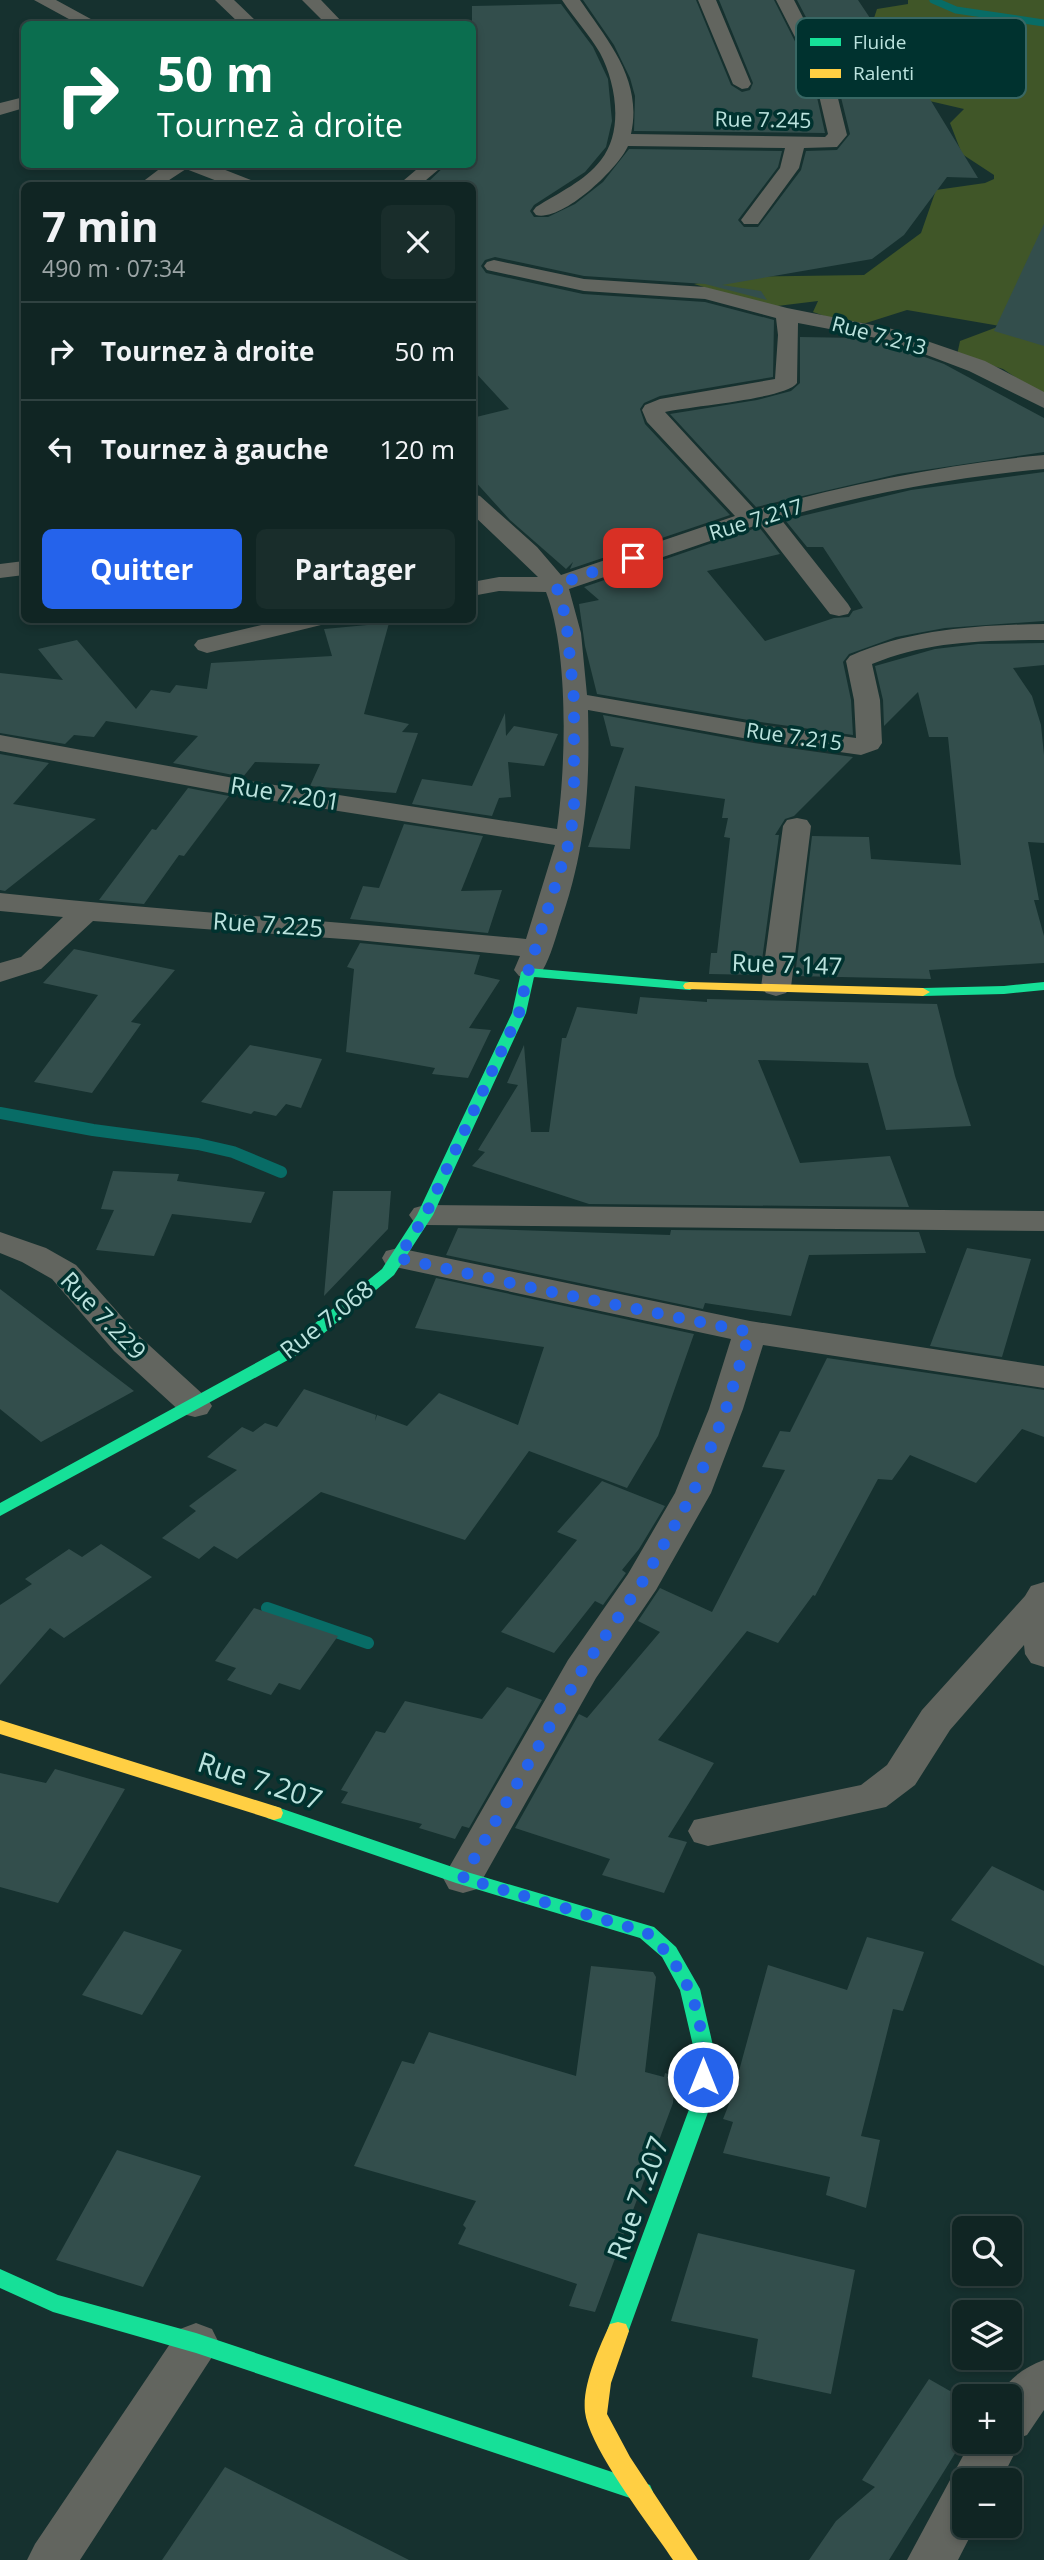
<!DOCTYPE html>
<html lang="fr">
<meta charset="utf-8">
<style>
body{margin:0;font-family:"Open Sans",sans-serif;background:#192d2b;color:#f1f3f6;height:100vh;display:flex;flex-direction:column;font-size:26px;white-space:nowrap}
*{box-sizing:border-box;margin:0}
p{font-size:23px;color:#9ca5a6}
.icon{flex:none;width:38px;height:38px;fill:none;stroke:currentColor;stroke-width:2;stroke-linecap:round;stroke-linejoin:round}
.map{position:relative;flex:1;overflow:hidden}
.side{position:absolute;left:21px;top:182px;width:455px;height:441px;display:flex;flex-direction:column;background:#102523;border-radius:10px;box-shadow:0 4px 10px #0003,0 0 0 2px #304241}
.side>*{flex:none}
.guide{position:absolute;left:21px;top:21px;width:455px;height:147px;border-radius:10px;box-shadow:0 4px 10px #0003,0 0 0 2px #304241;background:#0b6e4f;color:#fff;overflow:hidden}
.tools{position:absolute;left:952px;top:2216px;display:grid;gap:14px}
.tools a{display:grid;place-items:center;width:70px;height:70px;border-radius:10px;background:#102523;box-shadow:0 4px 10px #0003,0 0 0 2px #304241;font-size:35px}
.pin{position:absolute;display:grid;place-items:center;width:60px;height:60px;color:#fff;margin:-30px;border-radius:14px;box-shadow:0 4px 10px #0006}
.me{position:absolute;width:77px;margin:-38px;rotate:0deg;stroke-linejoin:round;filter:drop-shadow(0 0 5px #0008)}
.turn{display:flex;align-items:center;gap:24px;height:147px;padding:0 21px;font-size:32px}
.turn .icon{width:91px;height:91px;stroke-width:2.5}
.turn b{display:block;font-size:49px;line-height:60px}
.round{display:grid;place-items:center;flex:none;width:74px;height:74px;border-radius:10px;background:#192d2b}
.head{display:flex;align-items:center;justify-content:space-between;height:119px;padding:0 21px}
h1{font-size:42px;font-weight:700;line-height:52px}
.cta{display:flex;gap:14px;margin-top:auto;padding:14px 21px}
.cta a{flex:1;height:80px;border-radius:10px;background:#2563eb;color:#fff;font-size:28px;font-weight:700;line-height:80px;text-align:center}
.cta a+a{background:#192d2b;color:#f1f3f6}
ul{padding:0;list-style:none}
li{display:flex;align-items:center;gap:21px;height:98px;padding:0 21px;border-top:2px solid #304241}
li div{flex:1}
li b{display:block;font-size:26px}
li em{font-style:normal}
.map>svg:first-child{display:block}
.green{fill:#405628}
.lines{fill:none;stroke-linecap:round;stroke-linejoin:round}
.stream-far1{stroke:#086c66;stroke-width:7}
.stream{stroke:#086c66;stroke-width:12}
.building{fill:#334e4c}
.street{fill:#62655f;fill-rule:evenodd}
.fast{fill:#16e098;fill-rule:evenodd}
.slow{fill:#ffcf43;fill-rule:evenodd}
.route{stroke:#2563eb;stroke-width:12;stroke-dasharray:0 21.6}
.labels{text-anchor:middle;stroke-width:7;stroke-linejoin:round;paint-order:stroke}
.far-street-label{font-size:21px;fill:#bbe3de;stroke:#00322f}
.street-label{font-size:24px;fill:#bbe3de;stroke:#00322f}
.near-street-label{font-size:28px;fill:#bbe3de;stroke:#00322f}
.key{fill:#00322f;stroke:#386764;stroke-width:2}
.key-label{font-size:19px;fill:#bbe3de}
</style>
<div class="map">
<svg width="1044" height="2560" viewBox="0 0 1044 2560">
<rect width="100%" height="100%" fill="#16312f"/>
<path class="green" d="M 908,0 L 1044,0 L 1044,396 L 1003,369 L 957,355 L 960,341 L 1000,326 L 907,310 L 866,323 L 842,322 L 813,312 L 818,301 L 769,307 L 694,284 L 728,277 L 864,275 L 921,233 L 936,190 L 985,183 L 994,179 L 994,175 L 962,154 L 950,123 L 964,109 L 921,99 L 930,93 L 960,93 L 965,81 L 932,79 L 912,54 L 940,51 L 941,41 L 928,33 L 894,34 L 892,25 L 873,21 L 877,9 L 908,4 Z"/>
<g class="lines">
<path class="stream-far1" d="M 933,0 L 956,10 L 1044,23"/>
<path class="stream" d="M 0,1113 L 93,1130 L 198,1144 L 233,1152 L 281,1172
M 267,1608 L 368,1643"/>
</g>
<path class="building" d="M 583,0 L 696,0 L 731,85 L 742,92 L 750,90 L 753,83 L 719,0 L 774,0 L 812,75 L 825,133 L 634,131 L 635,96 L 630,78 L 614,45 Z
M 797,0 L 858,0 L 876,27 L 881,27 L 888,38 L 922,36 L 945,64 L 955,91 L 925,91 L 978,178 L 947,177 L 904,235 L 872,259 L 722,285 L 761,291 L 767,300 L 705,284 L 584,276 L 495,257 L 485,260 L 481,266 L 486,273 L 583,294 L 705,302 L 774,320 L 773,377 L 660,396 L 644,403 L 640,409 L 645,424 L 730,515 L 570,569 L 573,562 L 566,569 L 510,520 L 472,478 L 472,418 L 509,409 L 472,369 L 472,186 L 434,186 L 428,182 L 447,164 L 472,164 L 472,6 L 561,4 L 593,47 L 608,79 L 612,121 L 606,147 L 585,172 L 534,205 L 530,211 L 534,217 L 548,217 L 575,204 L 603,182 L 629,149 L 782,151 L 778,167 L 738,220 L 744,227 L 758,227 L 801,170 L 806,151 L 837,150 L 850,134 L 835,73 Z
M 1044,224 L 1044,346 L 994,331 Z
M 800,337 L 860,338 L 886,343 L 944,364 L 1044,418 L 1044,452 L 898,474 L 756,507 L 670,414 L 757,400 L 791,391 L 800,383 Z
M 1044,472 L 1044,621 L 945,628 L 896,637 L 849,654 L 843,662 L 851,700 L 853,735 L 754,721 L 597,694 L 585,646 L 579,604 L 599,600 L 584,587 L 759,527 L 780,554 L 707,571 L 765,641 L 834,618 L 849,617 L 853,611 L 863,608 L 823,547 L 807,547 L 785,520 L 911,490 Z
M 389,623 L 364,714 L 409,724 L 402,732 L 418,733 L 396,793 L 310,786 L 320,764 L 255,762 L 243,777 L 173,763 L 198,736 L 106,721 L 94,737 L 74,735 L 65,744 L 0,733 L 0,673 L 63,680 L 38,649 L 77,640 L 136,709 L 151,690 L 170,693 L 176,685 L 207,689 L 211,663 L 332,656 L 324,629 Z
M 1044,643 L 1044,665 L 1013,668 L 1032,696 L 1041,725 L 1044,755 L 1044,843 L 1028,842 L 1039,900 L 1034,900 L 1044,936 L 1044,963 L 929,970 L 931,979 L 795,976 L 812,836 L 869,837 L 871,859 L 961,865 L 948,737 L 929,737 L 918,692 L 884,726 L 883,700 L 875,666 L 935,649 L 978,644 Z
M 505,713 L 506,736 L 514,726 L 558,734 L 544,766 L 508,762 L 511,797 L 499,798 L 492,816 L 412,804 L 422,779 L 472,786 Z
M 603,715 L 754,743 L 853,757 L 794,816 L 785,819 L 775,835 L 779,835 L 760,975 L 709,974 L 711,953 L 717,953 L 730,838 L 724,837 L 728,818 L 722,818 L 725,799 L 635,786 L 630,849 L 588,847 L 624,748 L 611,746 Z
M 0,754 L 49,763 L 13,804 L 96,819 L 5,891 L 0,890 Z
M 188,788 L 229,796 L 184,856 L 179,855 L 144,904 L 99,900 L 152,829 L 156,830 Z
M 404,824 L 483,836 L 461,891 L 502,890 L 488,933 L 350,919 L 363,886 L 379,888 Z
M 360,943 L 480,955 L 474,974 L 500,980 L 469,1028 L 491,1030 L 468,1078 L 432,1074 L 435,1068 L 346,1052 L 354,969 L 347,967 Z
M 74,949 L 175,970 L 131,1022 L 141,1024 L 92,1093 L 34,1082 L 98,995 L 43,983 Z
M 640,997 L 707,1002 L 707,999 L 937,1004 L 955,1076 L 971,1126 L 886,1130 L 868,1063 L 758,1060 L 800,1163 L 890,1156 L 909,1207 L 589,1204 L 472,1166 L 485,1152 L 478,1150 L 518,1085 L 507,1083 L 524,1045 L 531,1132 L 549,1132 L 562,1038 L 566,1038 L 577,1007 L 637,1014 Z
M 250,1045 L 322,1059 L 301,1108 L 286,1104 L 276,1116 L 254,1111 L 251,1114 L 201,1102 Z
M 113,1171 L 179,1174 L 177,1181 L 265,1192 L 251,1223 L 172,1214 L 154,1256 L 96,1250 L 114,1210 L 101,1209 Z
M 333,1191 L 391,1191 L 388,1229 L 324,1296 Z
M 458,1228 L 670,1235 L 671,1230 L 919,1232 L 926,1253 L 809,1255 L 791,1316 L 705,1303 L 703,1309 L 446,1255 Z
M 967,1248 L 1031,1259 L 1002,1357 L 930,1346 Z
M 436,1278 L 694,1334 L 658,1436 L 627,1488 L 529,1451 L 465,1540 L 321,1492 L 237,1559 L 214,1546 L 199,1559 L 162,1538 L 196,1511 L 189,1506 L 237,1470 L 207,1457 L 242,1427 L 253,1432 L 265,1423 L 277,1427 L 304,1389 L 376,1415 L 375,1421 L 377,1415 L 407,1426 L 439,1393 L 518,1425 L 544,1347 L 415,1328 Z
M 0,1289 L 134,1391 L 41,1442 L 0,1409 Z
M 827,1358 L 1044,1390 L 1044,1437 L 1022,1429 L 976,1483 L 910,1455 L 892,1480 L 878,1479 L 815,1596 L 813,1595 L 778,1643 L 747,1631 L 658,1740 L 714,1763 L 668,1837 L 687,1842 L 664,1893 L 602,1875 L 610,1859 L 515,1828 L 579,1714 L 587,1718 L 660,1632 L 638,1621 L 660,1588 L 712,1612 L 785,1470 L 762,1467 L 780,1431 L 790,1432 Z
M 602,1481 L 665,1506 L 639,1549 L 622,1570 L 626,1573 L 603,1605 L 595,1601 L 554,1653 L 501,1632 L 577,1540 L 557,1532 Z
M 101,1544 L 152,1577 L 64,1638 L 50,1628 L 0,1685 L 0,1605 L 32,1584 L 25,1579 L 69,1549 L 82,1557 Z
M 254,1608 L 338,1636 L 300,1690 L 279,1683 L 271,1695 L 227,1680 L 236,1668 L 215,1661 Z
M 507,1687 L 542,1700 L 469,1828 L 462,1826 L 455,1839 L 419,1828 L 422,1824 L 341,1803 L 348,1792 L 341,1790 L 376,1731 L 385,1733 L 405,1701 L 482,1719 Z
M 55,1769 L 125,1789 L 58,1903 L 0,1887 L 0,1773 L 46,1783 Z
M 992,1866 L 1044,1891 L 1044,1966 L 951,1920 Z
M 124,1931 L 182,1950 L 142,2015 L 82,1995 Z
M 867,1937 L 924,1952 L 903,2011 L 893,2009 L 861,2136 L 880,2140 L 866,2208 L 826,2195 L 830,2177 L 723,2153 L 733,2122 L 723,2119 L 729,2104 L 730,2088 L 734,2089 L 768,1965 L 847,1990 Z
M 591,1966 L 653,1972 L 656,1977 L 645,2072 L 664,2077 L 665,2073 L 675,2076 L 673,2103 L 595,2312 L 569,2306 L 577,2284 L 458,2244 L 466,2228 L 463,2225 L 476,2201 L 354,2166 L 402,2061 L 414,2064 L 429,2032 L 576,2076 Z
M 117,2150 L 201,2176 L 143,2287 L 56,2260 Z
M 698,2233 L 855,2270 L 831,2394 L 752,2377 L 758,2339 L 671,2321 Z
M 929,2379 L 964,2399 L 964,2439 L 889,2560 L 809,2560 L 836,2521 L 875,2487 L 862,2480 Z
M 225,2467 L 409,2560 L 162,2560 Z"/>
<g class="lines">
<path class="street" d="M 34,0 L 56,0 L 100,24 L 78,24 Z
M 215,0 L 234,0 L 259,24 L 240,24 Z
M 302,0 L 321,0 L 344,24 L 326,24 Z
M 562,0 L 580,0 C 608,41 643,80 631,134 L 825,137 L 828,134 L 814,74 L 776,0 L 794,0 L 832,74 L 847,135 L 837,147 L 804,148 L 799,168 L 758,224 L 744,224 L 741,220 L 780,168 L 785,148 L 628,146 C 618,169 562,222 536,215 L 533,211 L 536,207 C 558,193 585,181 601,160 C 624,131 616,83 600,53 C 589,34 574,18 562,0 Z
M 698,0 L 716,0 L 751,84 L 748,88 L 742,89 L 733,84 Z
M 24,97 L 24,108 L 0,115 L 0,103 Z
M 166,164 L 210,164 L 256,182 L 258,186 L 230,186 L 186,169 L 160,186 L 137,186 Z
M 423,164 L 445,164 L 419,186 L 397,186 Z
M 494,260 L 584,279 L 705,287 L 787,308 L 892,329 L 985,361 L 1044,392 L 1044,408 L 969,371 L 887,340 L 798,323 L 797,383 C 786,399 689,406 665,412 L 755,510 C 850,484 946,464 1044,455 L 1044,469 C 954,477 867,494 780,518 L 848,604 L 851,609 L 848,614 L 839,616 L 830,614 L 760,524 L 569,589 L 581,633 L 587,695 L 754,724 L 856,738 L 854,700 L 846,661 L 850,656 C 911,629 978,625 1044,624 L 1044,640 C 986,640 926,641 872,664 L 880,700 L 882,743 L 878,749 L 861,755 L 754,740 L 588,710 C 590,792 586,849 559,927 C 554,943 549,962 539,976 L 529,979 L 519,976 L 514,970 L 520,956 L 357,940 L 93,921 L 41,969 L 0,982 L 0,963 L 21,957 L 63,917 L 0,911 L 0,893 C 175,912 351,922 526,939 L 555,845 L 250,797 L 0,751 L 0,735 L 250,781 L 557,829 C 566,765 569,652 546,592 L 499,591 L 472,596 L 472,582 L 499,577 L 538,577 L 472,514 L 472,494 L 480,496 L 537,547 L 561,575 L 735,516 L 647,422 L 642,410 L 645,405 L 660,399 L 775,379 L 778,335 L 776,318 L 705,299 L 584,291 L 487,270 L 484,266 L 487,262 Z
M 24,561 L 24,575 L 0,578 L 0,564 Z
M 283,620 L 324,620 L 321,625 L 207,653 L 198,650 L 194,645 L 198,640 Z
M 797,818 L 807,820 L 811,826 L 791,987 L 786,993 L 776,996 L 766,993 L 761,987 L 783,826 L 787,820 Z
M 425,1205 L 1044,1211 L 1044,1231 L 425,1225 L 414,1222 L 409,1215 L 414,1208 Z
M 0,1232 L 46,1248 L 76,1265 L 138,1335 L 207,1398 L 212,1406 L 207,1414 L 195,1417 L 183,1414 L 114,1351 L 52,1279 L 22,1262 L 0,1253 Z
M 398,1248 L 750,1321 L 1044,1366 L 1044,1388 L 763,1345 L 743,1409 L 711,1493 L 656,1590 L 596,1678 L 477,1889 L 463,1893 L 449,1889 L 443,1878 L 568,1660 L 628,1574 L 675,1493 L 709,1409 L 731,1339 L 386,1265 L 382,1258 L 386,1251 Z
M 1044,1582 L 1044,1667 L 1031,1663 L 1025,1654 L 1024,1645 L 950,1730 L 915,1785 L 886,1807 L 708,1846 L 694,1842 L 688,1831 L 694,1820 L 861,1785 L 887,1765 L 922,1710 L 1025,1596 L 1031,1586 Z
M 196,2323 L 212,2329 L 219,2343 L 212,2357 L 80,2560 L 27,2560 L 35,2544 L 180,2329 Z
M 1044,2360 L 1044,2410 L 1027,2435 L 1019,2438 L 1021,2441 L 1001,2480 L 964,2480 L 964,2525 L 976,2525 L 958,2560 L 907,2560 L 971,2441 L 1010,2441 L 1010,2396 L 999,2396 C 1009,2378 1025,2367 1044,2360 Z"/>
<path class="fast" d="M 528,968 L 690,982 L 697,986 L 690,990 L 534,977 L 526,1013 L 433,1215 L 394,1275 L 299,1354 L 0,1516 L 0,1503 L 287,1346 L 382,1269 L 417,1215 L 512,1013 L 521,972 Z
M 1044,982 L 1044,990 L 1004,994 L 923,996 L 916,992 L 923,988 L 1004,986 Z
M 274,1806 L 467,1872 L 654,1927 L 676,1947 L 700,1989 L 714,2050 L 711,2104 L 626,2338 L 618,2340 L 610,2338 L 607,2331 L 691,2104 L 694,2050 L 680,1990 L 662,1957 L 640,1938 L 456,1883 L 267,1818 L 265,1813 L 267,1808 Z
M 0,2269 L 58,2295 L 196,2333 L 642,2482 L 650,2485 L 653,2492 L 650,2499 L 642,2502 L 196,2353 L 53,2312 L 0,2288 Z"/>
<path class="slow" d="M 690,982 L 923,988 L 930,992 L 923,996 L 685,989 L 683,986 L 685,983 Z
M 0,1720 L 281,1808 L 283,1813 L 281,1818 L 274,1820 L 0,1734 Z
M 618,2322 L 626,2324 L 629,2331 L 611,2383 L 607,2414 L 630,2457 L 698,2560 L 673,2560 C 651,2527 589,2448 585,2412 C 582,2385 599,2348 610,2324 Z"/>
</g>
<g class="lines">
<path class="route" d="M 633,558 L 556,585 L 566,618 L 574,700 L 574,809 L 570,839 L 528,972 L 519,1013 L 425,1216 L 398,1258 L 547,1291 L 750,1332 L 726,1409 L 693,1493 L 643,1581 L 582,1670 L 463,1878 L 646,1932 C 690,1970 706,2020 703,2077"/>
</g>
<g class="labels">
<g class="far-street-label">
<text transform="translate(763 120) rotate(1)" y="7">Rue 7.245</text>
<text transform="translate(879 336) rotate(15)" y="7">Rue 7.213</text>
<text transform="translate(756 520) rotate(-17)" y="7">Rue 7.217</text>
<text transform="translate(794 737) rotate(8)" y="7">Rue 7.215</text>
</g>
<g class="street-label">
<text transform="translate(285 794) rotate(9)" y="8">Rue 7.201</text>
<text transform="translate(268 925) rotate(4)" y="8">Rue 7.225</text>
<text transform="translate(787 965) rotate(2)" y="8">Rue 7.147</text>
<text transform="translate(103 1316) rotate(46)" y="8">Rue 7.229</text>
<text transform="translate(327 1320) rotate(-38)" y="8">Rue 7.068</text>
</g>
<g class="near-street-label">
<text transform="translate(260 1781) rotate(18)" y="10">Rue 7.207</text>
<text transform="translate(638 2198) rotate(-70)" y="10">Rue 7.207</text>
</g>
</g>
<rect x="796" y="18" width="230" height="80" rx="10" class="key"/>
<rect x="810" y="38" width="31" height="8" fill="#16e098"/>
<rect x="810" y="69" width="31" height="9" fill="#ffcf43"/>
<g class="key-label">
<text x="853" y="49">Fluide</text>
<text x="853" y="80">Ralenti</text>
</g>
</svg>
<div class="tools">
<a><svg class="icon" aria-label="search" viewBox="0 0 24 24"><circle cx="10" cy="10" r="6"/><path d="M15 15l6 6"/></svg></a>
<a><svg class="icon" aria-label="layers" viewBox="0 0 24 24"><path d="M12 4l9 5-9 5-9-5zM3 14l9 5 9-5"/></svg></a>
<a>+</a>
<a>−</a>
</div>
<div class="pin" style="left:633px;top:558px;background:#d93025"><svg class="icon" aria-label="arrive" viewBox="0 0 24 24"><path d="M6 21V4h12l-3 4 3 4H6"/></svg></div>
<svg class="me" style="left:703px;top:2077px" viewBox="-20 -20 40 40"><circle r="17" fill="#2563eb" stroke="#fff" stroke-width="3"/><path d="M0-11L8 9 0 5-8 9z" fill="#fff"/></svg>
<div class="guide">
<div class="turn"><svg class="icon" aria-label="right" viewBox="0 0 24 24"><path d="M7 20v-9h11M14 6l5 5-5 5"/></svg><div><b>50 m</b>Tournez à droite</div></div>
</div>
<section class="side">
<div class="head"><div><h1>7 min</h1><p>490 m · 07:34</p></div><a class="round"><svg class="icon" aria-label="close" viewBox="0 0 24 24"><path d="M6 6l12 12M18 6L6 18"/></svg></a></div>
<ul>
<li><svg class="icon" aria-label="right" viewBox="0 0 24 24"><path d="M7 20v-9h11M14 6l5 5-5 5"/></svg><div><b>Tournez à droite</b></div><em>50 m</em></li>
<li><svg class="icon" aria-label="left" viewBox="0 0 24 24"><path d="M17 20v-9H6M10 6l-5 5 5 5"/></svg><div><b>Tournez à gauche</b></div><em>120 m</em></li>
</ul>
<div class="cta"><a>Quitter</a><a>Partager</a></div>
</section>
</div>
